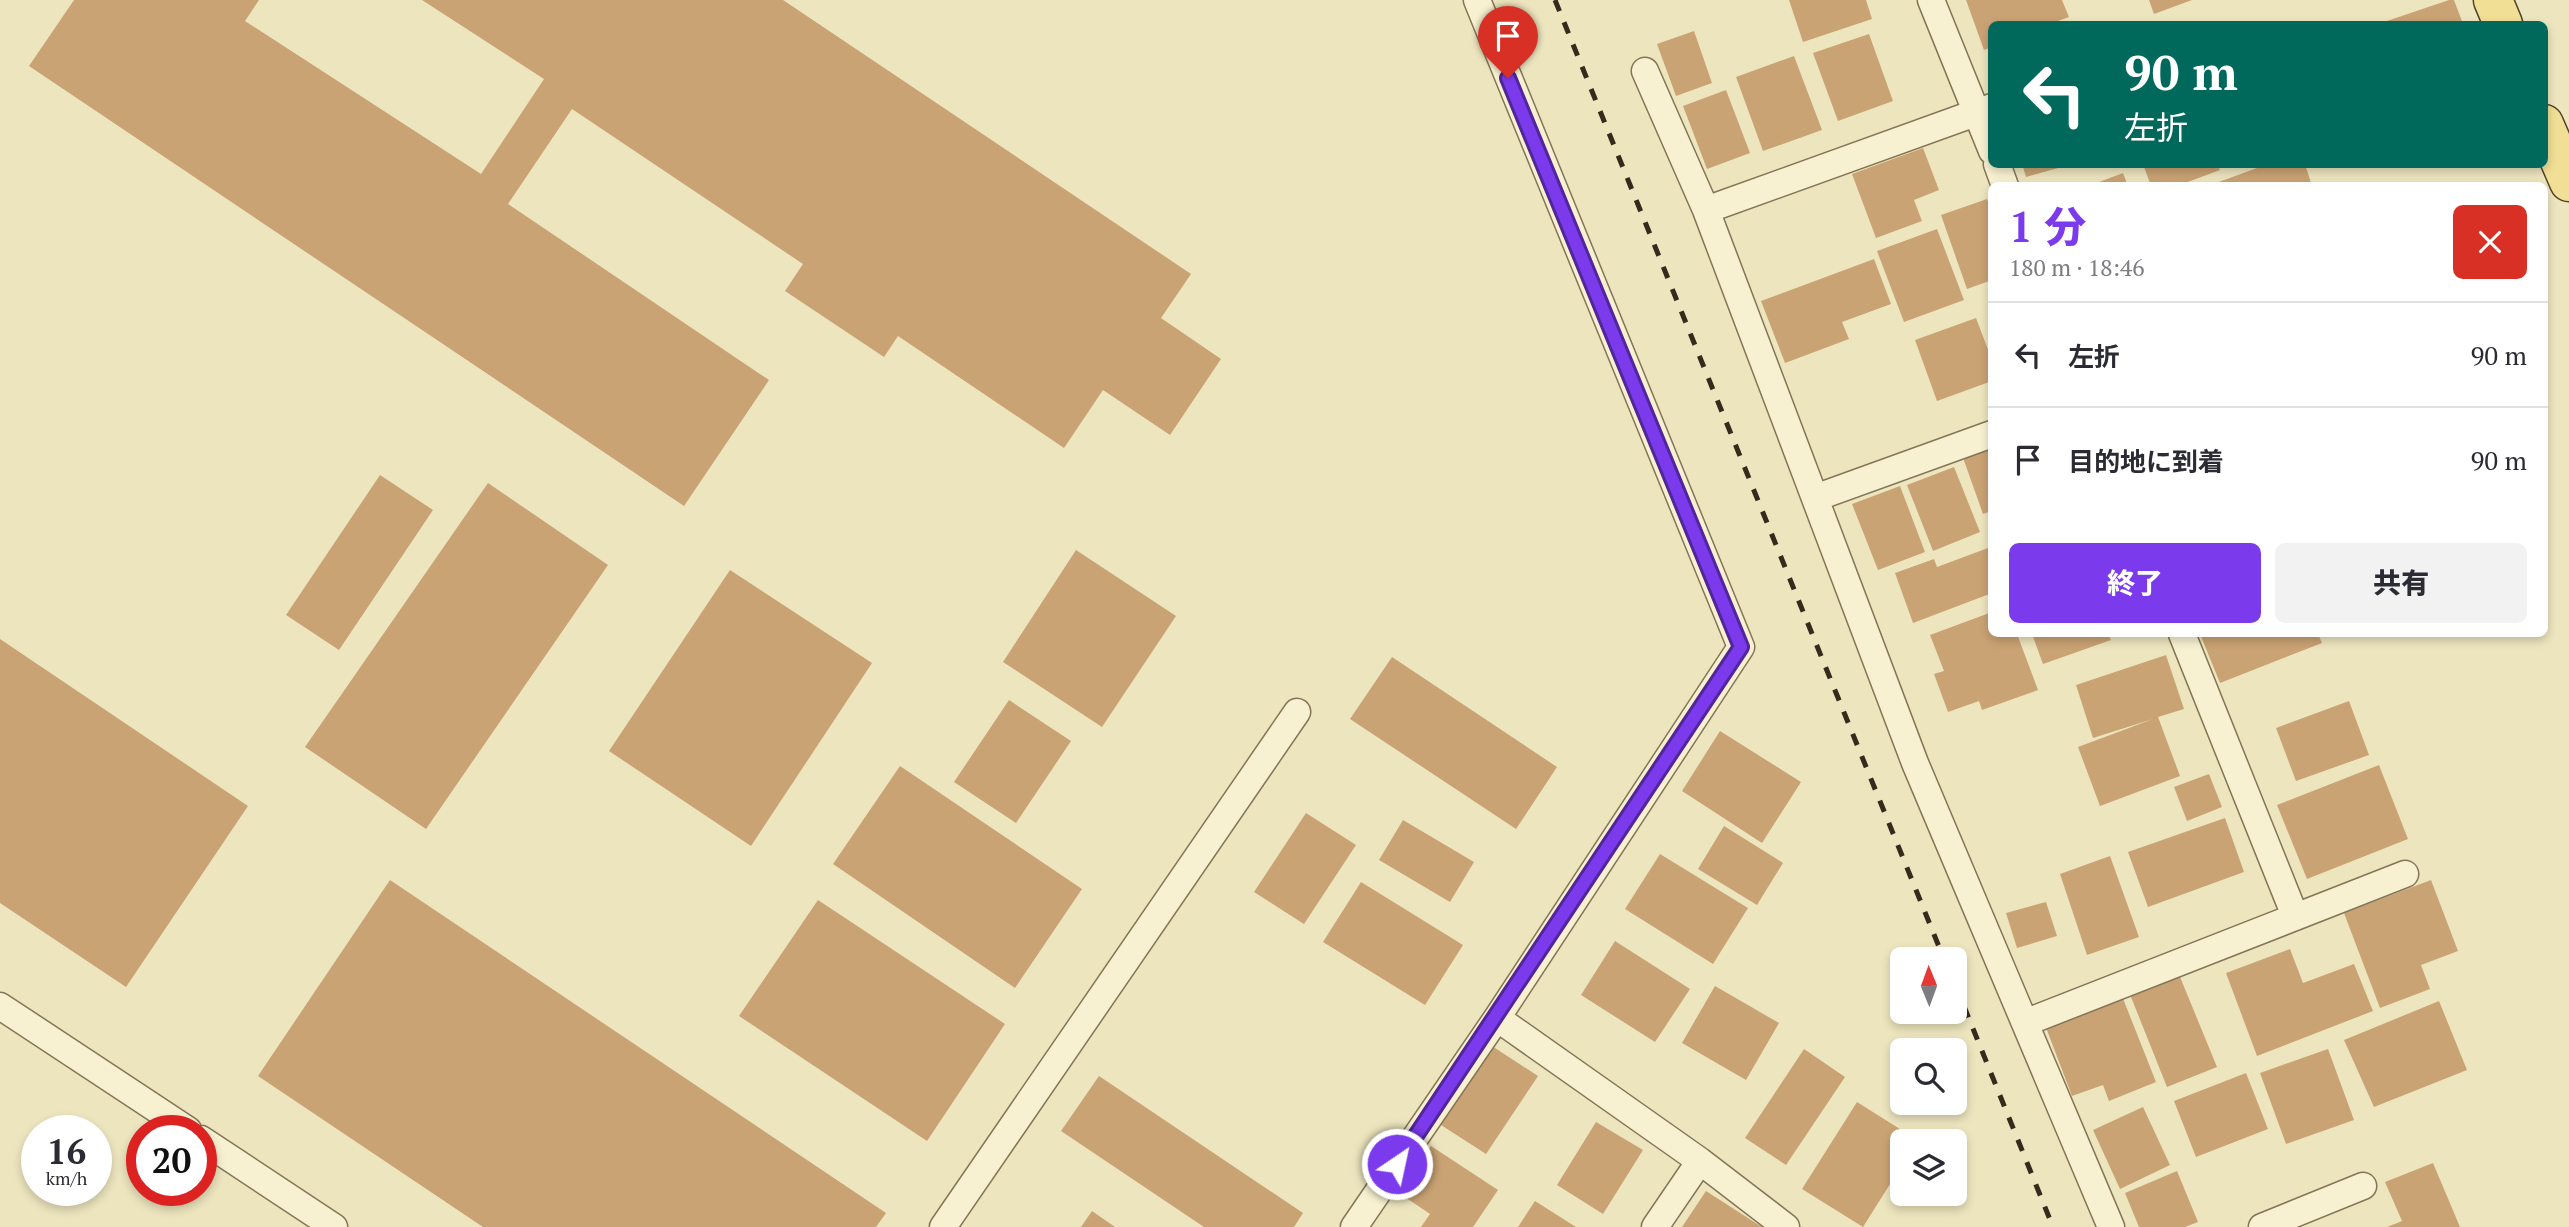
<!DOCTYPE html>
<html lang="ja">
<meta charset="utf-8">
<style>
body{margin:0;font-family:"PT Serif","Noto Sans JP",serif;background:#f2f2f3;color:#2b2b33;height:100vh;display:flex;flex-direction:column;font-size:26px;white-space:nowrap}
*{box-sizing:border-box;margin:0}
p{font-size:23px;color:#7c7c81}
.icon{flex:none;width:38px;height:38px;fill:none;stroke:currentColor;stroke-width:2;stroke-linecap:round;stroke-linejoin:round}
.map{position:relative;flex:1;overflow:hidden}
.sheet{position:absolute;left:1988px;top:182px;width:560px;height:455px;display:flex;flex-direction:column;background:#fff;border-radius:10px;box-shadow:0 4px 10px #0003}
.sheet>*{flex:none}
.guide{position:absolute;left:1988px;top:21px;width:560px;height:147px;border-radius:10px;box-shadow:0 4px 10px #0003;background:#00695c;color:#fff;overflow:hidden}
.needle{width:46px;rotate:359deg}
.controls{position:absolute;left:1890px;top:947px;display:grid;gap:14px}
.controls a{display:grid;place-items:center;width:77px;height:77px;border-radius:10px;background:#fff;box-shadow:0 4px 10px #0003;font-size:35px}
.speed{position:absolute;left:21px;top:1115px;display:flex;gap:14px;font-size:35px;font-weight:700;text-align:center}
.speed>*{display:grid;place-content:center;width:91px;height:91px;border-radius:50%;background:#fff;box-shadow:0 4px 10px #0003;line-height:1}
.speed small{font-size:18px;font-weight:400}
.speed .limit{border:10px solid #d22;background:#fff;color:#111}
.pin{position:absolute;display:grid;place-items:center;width:60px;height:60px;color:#fff;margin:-72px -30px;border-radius:50% 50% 50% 0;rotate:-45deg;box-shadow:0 0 7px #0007}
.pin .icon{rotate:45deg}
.me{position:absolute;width:77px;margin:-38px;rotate:34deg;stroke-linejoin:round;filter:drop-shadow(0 0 5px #0008)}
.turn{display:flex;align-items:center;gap:24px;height:147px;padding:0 21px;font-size:32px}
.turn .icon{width:91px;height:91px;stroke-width:2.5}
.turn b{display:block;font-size:49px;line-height:60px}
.round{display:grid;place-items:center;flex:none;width:74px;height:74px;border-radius:10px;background:#f2f2f3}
.summary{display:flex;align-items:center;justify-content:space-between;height:119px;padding:0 21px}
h1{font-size:42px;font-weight:800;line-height:52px;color:#7c3aed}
.action{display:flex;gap:14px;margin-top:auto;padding:14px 21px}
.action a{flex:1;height:80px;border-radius:10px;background:#7c3aed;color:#fff;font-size:28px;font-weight:800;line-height:80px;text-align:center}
.action a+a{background:#f2f2f3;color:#2b2b33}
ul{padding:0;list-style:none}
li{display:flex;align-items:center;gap:21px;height:105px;padding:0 21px;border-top:2px solid #e1e1e2}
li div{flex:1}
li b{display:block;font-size:26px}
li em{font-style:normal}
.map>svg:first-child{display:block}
.building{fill:#caa374}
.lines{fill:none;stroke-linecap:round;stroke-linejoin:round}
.lane-casing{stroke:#847557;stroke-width:29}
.primary-casing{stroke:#52422c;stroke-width:41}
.lane{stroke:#f8f1d1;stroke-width:26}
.primary{stroke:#f1df95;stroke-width:38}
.rail{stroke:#342b1c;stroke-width:5;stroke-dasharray:12 12;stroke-linecap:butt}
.route-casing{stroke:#51269a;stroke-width:18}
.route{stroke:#7c3aed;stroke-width:12}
</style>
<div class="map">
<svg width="2569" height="1227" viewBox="0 0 2569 1227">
<rect width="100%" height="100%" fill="#ede5be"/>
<path class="building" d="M 74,0 L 259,0 L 245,21 L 481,174 L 544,79 L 422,0 L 783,0 L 1191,274 L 1161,318 L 1221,359 L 1170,435 L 1103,390 L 1064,448 L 898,336 L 884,357 L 785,291 L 803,264 L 572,109 L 508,204 L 769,380 L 684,506 L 29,66 Z
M 1789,0 L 1866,0 L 1872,19 L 1803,42 Z
M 1966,0 L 2062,0 L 2069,17 L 2050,24 L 1992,24 L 1992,47 L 1984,50 Z
M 2149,0 L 2192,0 L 2154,14 Z
M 2449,0 L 2454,0 L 2463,24 L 2378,24 Z
M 1694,31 L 1712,83 L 1676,96 L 1657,44 Z
M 1869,34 L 1893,101 L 1838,121 L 1813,53 Z
M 1794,56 L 1822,130 L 1763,151 L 1736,77 Z
M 1726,90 L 1750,153 L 1707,169 L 1683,106 Z
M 1923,148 L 1939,190 L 1914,200 L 1922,221 L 1876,238 L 1852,174 Z
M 2022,164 L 2069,164 L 2069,165 L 2026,177 Z
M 2143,164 L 2217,164 L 2220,170 L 2177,186 L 2151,186 Z
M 2268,164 L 2305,164 L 2312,186 L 2217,186 L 2216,183 Z
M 2123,173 L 2128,186 L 2091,186 L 2091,185 Z
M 1987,199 L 1992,211 L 1992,280 L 1967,289 L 1941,215 Z
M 1937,229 L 1964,300 L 1904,322 L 1877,251 Z
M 1874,259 L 1891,304 L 1842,322 L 1849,339 L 1785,363 L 1761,301 Z
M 1976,318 L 1992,360 L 1992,381 L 1937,401 L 1915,340 Z
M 1992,445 L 1992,511 L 1983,514 L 1962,455 Z
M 1954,467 L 1980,532 L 1933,551 L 1907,485 Z
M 380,475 L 433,510 L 339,650 L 286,615 Z
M 488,483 L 608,565 L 426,829 L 305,747 Z
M 1900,486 L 1925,552 L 1878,570 L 1852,504 Z
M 1988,548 L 1992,555 L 1992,593 L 1913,623 L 1895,573 L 1934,559 L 1937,567 Z
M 1076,550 L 1176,616 L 1102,727 L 1003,662 Z
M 730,570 L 872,663 L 751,846 L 609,751 Z
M 1992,612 L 1992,634 L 2017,634 L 2038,690 L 1982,710 L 1979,701 L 1948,712 L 1934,674 L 1944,671 L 1930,635 Z
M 2032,634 L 2108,634 L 2111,640 L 2043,664 Z
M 2200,634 L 2318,634 L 2322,643 L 2220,683 Z
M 0,639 L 248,806 L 126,987 L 0,903 Z
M 2166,655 L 2184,709 L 2158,717 L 2180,776 L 2100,806 L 2078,747 L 2153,719 L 2093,738 L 2076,685 Z
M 1392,657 L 1557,767 L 1516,829 L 1350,719 Z
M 1009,700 L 1071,741 L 1016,823 L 954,782 Z
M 2349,701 L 2369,755 L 2296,781 L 2276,728 Z
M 1720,731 L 1801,782 L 1762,843 L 1682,791 Z
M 2379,765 L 2408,839 L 2307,879 L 2277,805 Z
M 900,766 L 1082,889 L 1015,988 L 833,864 Z
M 2209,774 L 2222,807 L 2187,821 L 2174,787 Z
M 1306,813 L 1356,845 L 1304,924 L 1254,892 Z
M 2225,818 L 2244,872 L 2148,907 L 2128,852 Z
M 1403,820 L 1474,862 L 1450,902 L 1379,860 Z
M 1724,826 L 1783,863 L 1757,905 L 1698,869 Z
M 1660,854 L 1748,908 L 1713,964 L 1625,909 Z
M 2110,856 L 2139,937 L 2087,955 L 2060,874 Z
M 390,880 L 886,1213 L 876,1227 L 483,1227 L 258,1076 Z
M 2431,880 L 2458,951 L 2421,965 L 2430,989 L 2380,1008 L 2344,913 Z
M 1361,882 L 1463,945 L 1425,1005 L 1323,942 Z
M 818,900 L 1005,1024 L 927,1141 L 739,1016 Z
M 2046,902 L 2057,936 L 2017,948 L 2006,913 Z
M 1615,941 L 1690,989 L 1655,1042 L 1581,995 Z
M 2290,949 L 2303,983 L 2354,964 L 2373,1011 L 2257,1056 L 2226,973 Z
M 2178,972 L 2217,1067 L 2167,1087 L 2129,992 Z
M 1715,986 L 1779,1023 L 1746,1080 L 1682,1043 Z
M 2122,996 L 2156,1082 L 2109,1101 L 2103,1085 L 2072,1096 L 2045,1025 Z
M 2439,1001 L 2467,1070 L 2374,1107 L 2344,1040 Z
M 1492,1046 L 1538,1076 L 1486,1154 L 1441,1125 Z
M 1804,1049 L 1845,1077 L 1786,1165 L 1745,1138 Z
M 2328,1049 L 2354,1120 L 2286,1144 L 2260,1073 Z
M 2246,1073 L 2268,1129 L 2196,1157 L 2174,1101 Z
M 1099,1076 L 1303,1213 L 1294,1227 L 1204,1227 L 1061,1131 Z
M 1857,1102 L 1919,1141 L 1902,1141 L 1902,1165 L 1863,1227 L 1802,1189 Z
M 2143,1107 L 2170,1165 L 2120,1189 L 2093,1130 Z
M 1596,1122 L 1643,1150 L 1603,1214 L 1557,1185 Z
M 1431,1146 L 1498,1190 L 1473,1227 L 1421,1227 L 1430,1214 L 1399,1193 Z
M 2433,1163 L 2460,1227 L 2387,1227 L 2402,1221 L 2385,1182 Z
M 2177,1171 L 2198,1222 L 2185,1227 L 2139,1227 L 2125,1193 Z
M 1706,1191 L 1762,1227 L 1682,1227 Z
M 1535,1201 L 1576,1227 L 1518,1227 Z
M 1092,1211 L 1115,1227 L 1081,1227 Z"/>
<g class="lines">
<g class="lane-casing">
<path id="lane" d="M 1931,0 L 1992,151
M 1645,71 L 1706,210 L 1915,763 L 2111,1227
M 1997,164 L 2005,186
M 1706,210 L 1992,107
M 1815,498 L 1992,434
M 2182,634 L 2295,916
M 0,1006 L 188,1130
M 1497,1018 L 1700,1161 L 1786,1227
M 2027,1022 L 2405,874
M 201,1139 L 334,1227
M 943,1227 L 1297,712
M 1354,1227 L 1497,1018 L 1741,647 L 1477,0
M 1655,1227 L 1700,1161
M 2262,1227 L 2363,1186"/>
</g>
<g class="primary-casing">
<path id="primary" d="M 2493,0 L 2503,24
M 2544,124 L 2569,182"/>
</g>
<use href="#lane" class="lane"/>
<use href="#primary" class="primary"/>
<path class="rail" d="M 1555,0 L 1944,959
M 1955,984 L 2053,1227"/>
</g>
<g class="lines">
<g class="route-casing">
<path id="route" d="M 1397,1164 L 1741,647 L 1508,78"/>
</g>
<use href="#route" class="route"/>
</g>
</svg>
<div class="controls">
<a><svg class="needle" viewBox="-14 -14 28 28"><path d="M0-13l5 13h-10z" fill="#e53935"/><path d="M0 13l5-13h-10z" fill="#7c7c81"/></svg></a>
<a><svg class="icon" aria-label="search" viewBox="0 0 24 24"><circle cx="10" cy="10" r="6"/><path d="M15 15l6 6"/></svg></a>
<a><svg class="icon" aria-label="layers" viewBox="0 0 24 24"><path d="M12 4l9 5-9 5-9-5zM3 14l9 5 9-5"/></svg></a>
</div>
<div class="speed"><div>16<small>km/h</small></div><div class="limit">20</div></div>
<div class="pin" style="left:1508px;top:78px;background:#d93025"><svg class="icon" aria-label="arrive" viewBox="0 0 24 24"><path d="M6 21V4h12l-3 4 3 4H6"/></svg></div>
<svg class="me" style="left:1397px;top:1164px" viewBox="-20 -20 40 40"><circle r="17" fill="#7c3aed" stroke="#fff" stroke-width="3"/><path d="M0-11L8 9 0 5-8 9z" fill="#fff"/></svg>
<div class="guide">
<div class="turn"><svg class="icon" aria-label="left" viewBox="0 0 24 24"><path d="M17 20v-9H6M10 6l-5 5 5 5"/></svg><div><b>90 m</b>左折</div></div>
</div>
<section class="sheet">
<div class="summary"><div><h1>1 分</h1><p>180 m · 18:46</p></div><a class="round" style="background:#d93025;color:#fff"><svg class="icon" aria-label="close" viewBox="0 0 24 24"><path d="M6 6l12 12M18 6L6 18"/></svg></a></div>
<ul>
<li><svg class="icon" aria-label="left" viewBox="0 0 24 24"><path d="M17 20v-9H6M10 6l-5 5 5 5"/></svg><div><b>左折</b></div><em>90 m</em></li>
<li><svg class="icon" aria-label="arrive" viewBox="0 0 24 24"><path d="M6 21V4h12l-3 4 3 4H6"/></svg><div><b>目的地に到着</b></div><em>90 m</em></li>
</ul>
<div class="action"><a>終了</a><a>共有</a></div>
</section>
</div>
